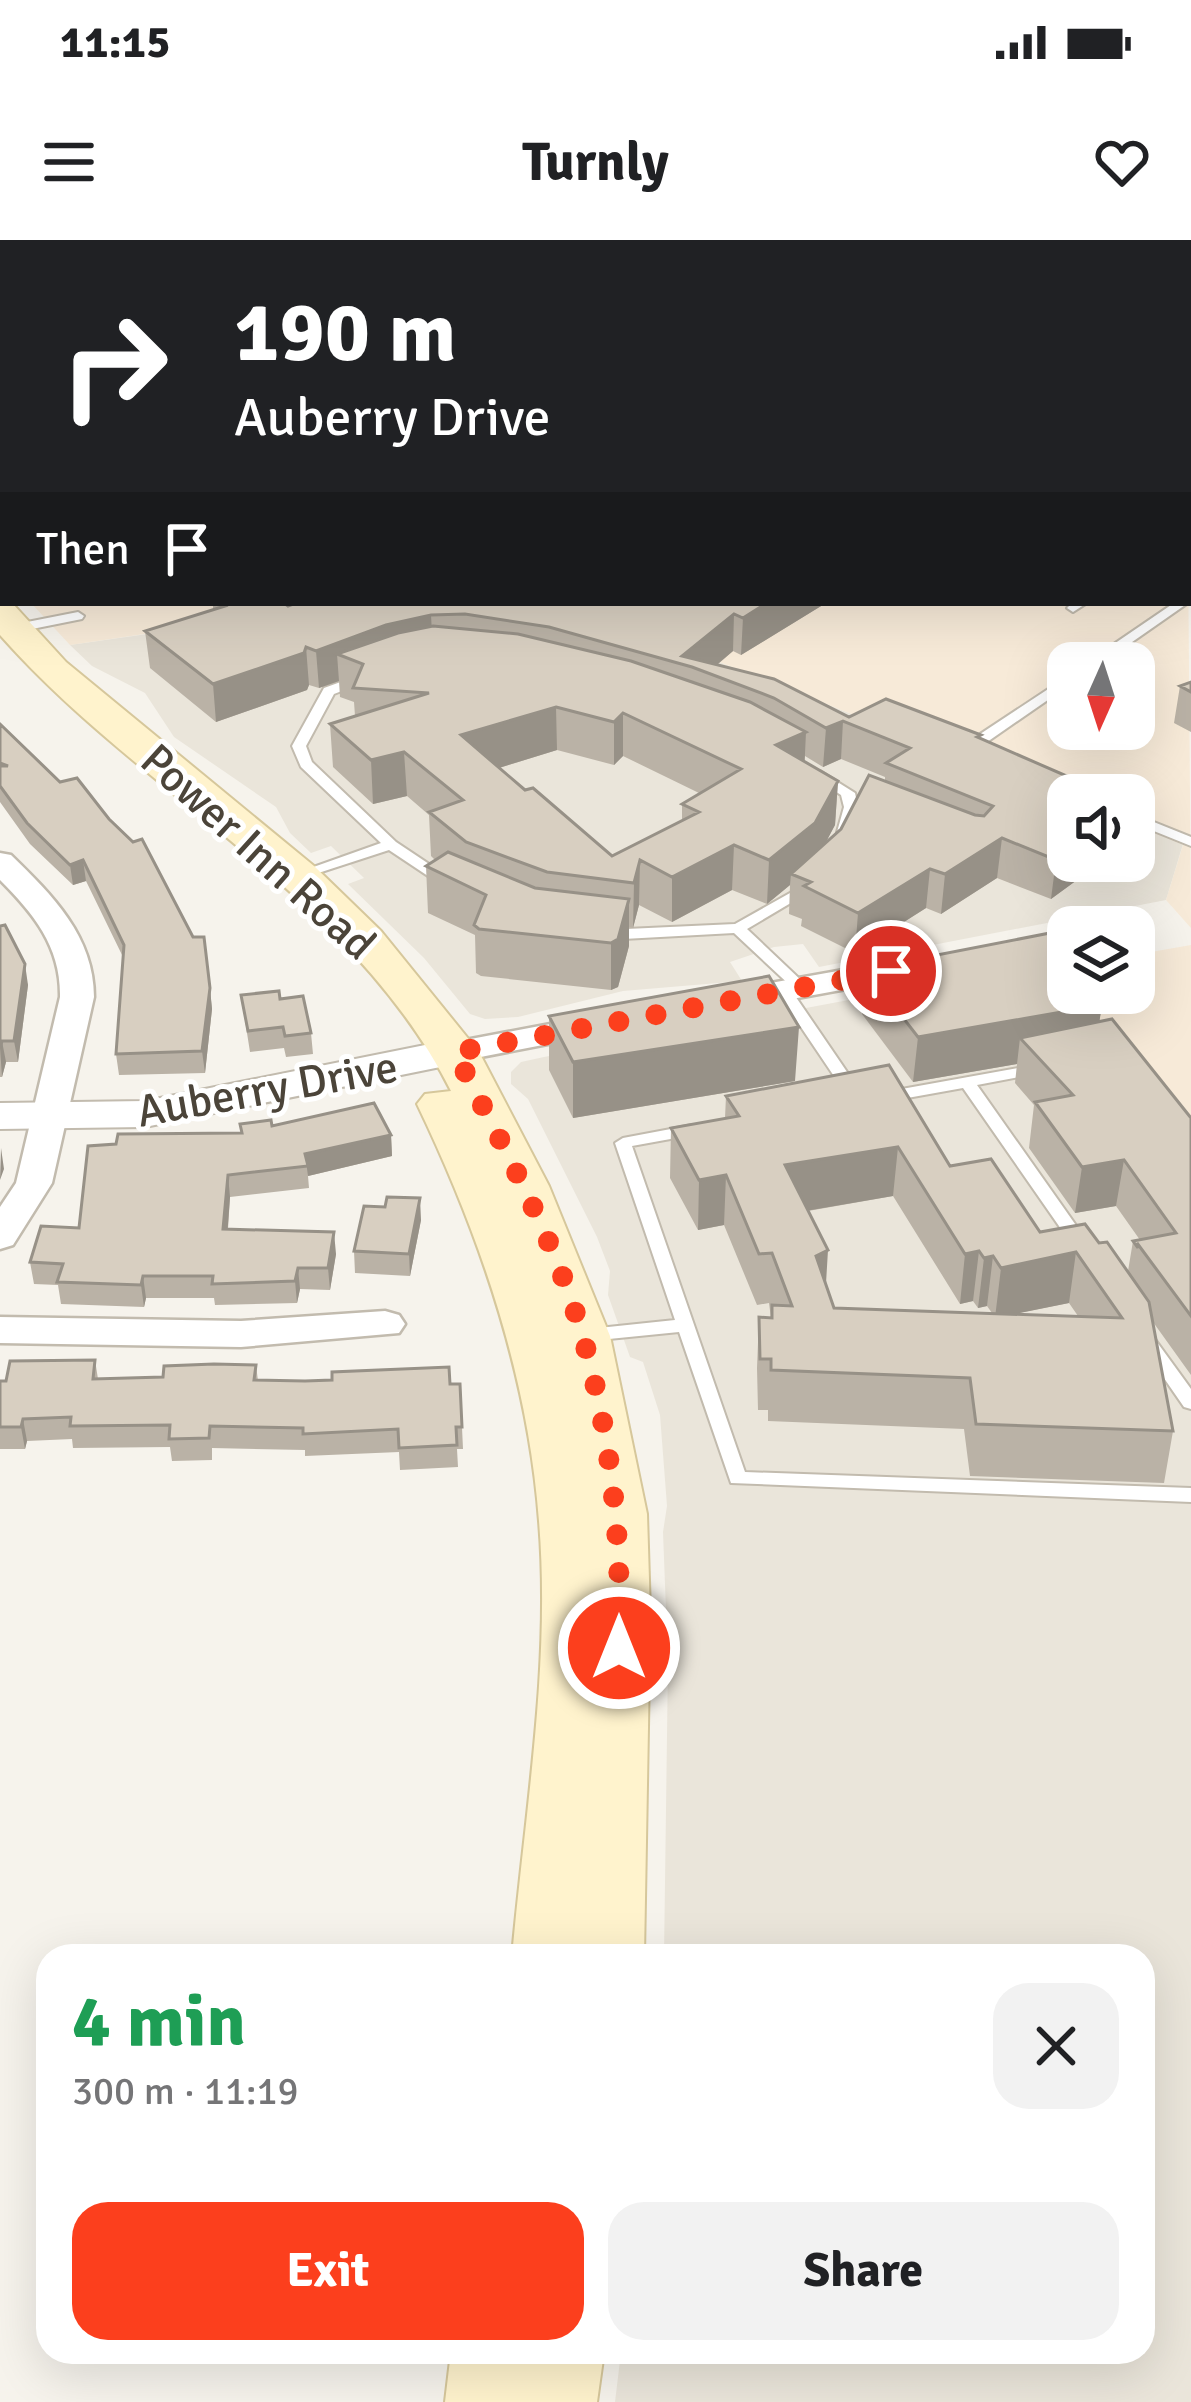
<!DOCTYPE html>
<meta charset="utf-8">
<style>
body{margin:0;font-family:Signika,sans-serif;background:#f2f2f2;color:#202124;height:100vh;display:flex;flex-direction:column;font-size:45px;white-space:nowrap}
*{box-sizing:border-box;margin:0}
p{font-size:39px;color:#757577}
.icon{flex:none;width:66px;height:66px;fill:none;stroke:currentColor;stroke-width:2;stroke-linecap:round;stroke-linejoin:round}
.map{position:relative;flex:1;overflow:hidden}
.details{position:absolute;left:36px;top:1704px;width:1119px;height:420px;display:flex;flex-direction:column;background:#fff;border-radius:36px;box-shadow:0 12px 48px #0002}
.details>*{flex:none}
.top-card{position:absolute;left:0px;top:0px;width:1191px;height:366px;box-shadow:0 12px 48px #0002;background:#202124;color:#fff;overflow:hidden}
.needle{width:78px;rotate:183deg}
.tools{position:absolute;left:1047px;top:402px;display:grid;gap:24px}
.tools a{display:grid;place-items:center;width:108px;height:108px;border-radius:24px;background:#fff;box-shadow:0 12px 48px #0002;font-size:60px}
.pin{position:absolute;display:grid;place-items:center;width:102px;height:102px;color:#fff;margin:-51px;border:6px solid #fff;border-radius:50%;box-shadow:0 3px 12px #0007}
.me{position:absolute;width:132px;margin:-66px;rotate:0deg;stroke-linejoin:round;filter:drop-shadow(0 0 9px #0008)}
.turn{display:flex;align-items:center;gap:42px;height:252px;padding:0 36px;font-size:54px}
.turn .icon{width:156px;height:156px;stroke-width:2.5}
.turn b{display:block;font-size:84px;line-height:102px}
.then{display:flex;align-items:center;height:114px;padding:0 36px;background:#0003;gap:24px;font-size:45px}
.round{display:grid;place-items:center;flex:none;width:126px;height:126px;border-radius:36px;background:#f2f2f2}
.headline{display:flex;align-items:center;justify-content:space-between;height:204px;padding:0 36px}
h1{font-size:72px;font-weight:700;line-height:90px;color:#1e9e55}
.cta{display:flex;gap:24px;margin-top:auto;padding:24px 36px}
.cta a{flex:1;height:138px;border-radius:36px;background:#fc3f1d;color:#fff;font-size:48px;font-weight:700;line-height:138px;text-align:center}
.cta a+a{background:#f2f2f2;color:#202124}
.status{display:flex;justify-content:space-between;align-items:center;height:84px;padding:0 60px;background:#fff;direction:ltr}
.status svg{height:33px;fill:currentColor}
header{display:flex;justify-content:space-between;align-items:center;height:156px;padding:0 36px;background:#fff;font-size:54px;font-weight:700}
.map>svg:first-child{display:block}
.residential{fill:#eae5da}
.commercial{fill:#f7ead8;fill-rule:evenodd}
.lines{fill:none;stroke-linecap:round;stroke-linejoin:round}
.service-casing{stroke:#c2bbae;stroke-width:4}
.minor-casing{stroke:#c2bbae;stroke-width:5}
.tertiary-casing{stroke:#c2bbae;stroke-width:4}
.secondary-casing{stroke:#d6c79b;stroke-width:4}
.motorway-casing{stroke:#e0a43c;stroke-width:4}
.service{fill:#fff;fill-rule:evenodd}
.minor{fill:#fff;fill-rule:evenodd}
.tertiary{fill:#fff;fill-rule:evenodd}
.secondary{fill:#fff3cd;fill-rule:evenodd}
.motorway{fill:#ffcf6e;fill-rule:evenodd}
.wall{fill:#bab2a6;fill-rule:evenodd}
.shaded-wall{fill:#979187}
.building{fill:#d8cfc1;stroke:#979187;stroke-width:3;fill-rule:evenodd}
.route{stroke:#fc3f1d;stroke-width:21;stroke-dasharray:0 37.8}
.labels{text-anchor:middle;stroke-width:10;stroke-linejoin:round;paint-order:stroke}
.street-label{font-size:45px;fill:#4b4439;stroke:#fff}
</style>
<div class="status"><b>11:15</b><svg viewBox="0 0 49 12"><path d="M0 12V9h3v3zM5 12V6h3v6zM10 12V3h3v9zM15 12V0h3v12zM26 1h20v11H26zM47 4h2v5h-2z"/></svg></div>
<header><svg class="icon" aria-label="menu" viewBox="0 0 24 24"><path d="M4 6h16M4 12h16M4 18h16"/></svg>Turnly<svg class="icon" aria-label="heart" viewBox="0 0 24 24"><path d="M12 20l-8-8c-3-5 5-10 8-4 3-6 11-1 8 4z"/></svg></header>
<div class="map">
<svg width="1191" height="2162" viewBox="0 0 1191 2162">
<rect width="100%" height="100%" fill="#f6f3ec"/>
<path class="residential" d="M 569,363 L 1068,559 L 1068,621 L 1134,621 L 1134,585 L 1183,604 L 1166,660 L 819,727 L 803,704 L 774,707 L 730,722 L 742,741 L 623,751 L 518,777 L 485,779 L 470,774 L 424,718 L 348,644 L 364,638 L 331,606 L 311,613 L 290,593 L 276,567 L 174,497 L 145,453 L 92,426 L 70,405 L 232,382 Z
M 1051,722 L 1068,753 L 1078,753 L 1191,896 L 1191,2162 L 615,2162 L 621,2112 L 1143,2112 L 1143,1716 L 664,1716 L 668,1423 L 663,1292 L 667,1266 L 660,1175 L 643,1122 L 630,1117 L 608,1055 L 610,1031 L 597,997 L 528,859 L 511,844 L 511,832 L 521,822 L 544,817 Z"/>
<path class="commercial" d="M 0,0 L 677,0 L 694,3 L 3,3 L 0,197 Z
M 1188,301 L 1191,688 L 1166,660 L 1183,605 L 1134,585 L 1134,555 L 1068,555 L 1068,559 L 569,363 L 1188,363 ZM 1068,423 L 1134,423 L 1134,489 L 1068,489 Z
M 31,363 L 355,363 L 70,405 Z
M 1191,705 L 1191,896 L 1078,753 L 1134,753 L 1134,715 Z"/>
<g class="lines">
<g class="service-casing">
<path id="service" d="M 196,0 L 206,0 L 205,3 L 195,3 Z
M 0,27 L 3,27 L 3,33 L 0,33 Z
M 3,324 L 3,332 L 0,333 L 0,325 Z
M 1072,363 L 1087,363 L 1073,372 L 1067,368 Z
M 1174,363 L 1188,363 L 1102,423 L 1086,423 Z
M 78,372 L 84,376 L 82,379 L 17,392 L 11,388 L 17,384 Z
M 360,435 L 365,436 L 365,442 L 334,454 L 306,506 L 312,522 L 396,602 L 450,638 L 450,644 L 440,644 L 389,610 L 303,638 L 293,638 L 291,635 L 381,603 L 301,527 L 292,506 L 324,448 Z
M 1068,436 L 1068,446 L 977,509 L 980,512 L 978,515 L 962,512 L 962,506 Z
M 820,531 L 855,553 L 858,567 L 849,595 L 844,596 L 837,592 L 844,567 L 841,555 L 815,538 L 813,535 Z
M 1134,574 L 1191,597 L 1191,606 L 1134,583 Z
M 806,644 L 813,648 L 811,651 L 747,689 L 805,744 L 808,747 L 800,752 L 795,750 L 734,693 L 605,700 L 597,695 L 605,690 L 735,684 Z
M 784,745 L 789,747 L 860,851 L 858,854 L 846,854 L 844,851 L 776,750 Z
M 1035,825 L 1041,827 L 1043,830 L 1041,833 L 977,845 L 1087,1001 L 1090,1005 L 1087,1009 L 1075,1009 L 963,848 L 885,862 L 877,857 L 885,852 Z
M 692,885 L 700,890 L 698,894 L 632,906 L 745,1232 L 1191,1248 L 1191,1262 L 731,1243 L 679,1092 L 589,1101 L 580,1095 L 589,1089 L 675,1080 L 615,903 L 623,898 Z
M 1148,1096 L 1154,1098 L 1191,1149 L 1191,1169 L 1184,1167 L 1139,1102 Z"/>
</g>
<g class="minor-casing">
<path id="minor" d="M 0,613 L 11,615 C 52,655 94,696 94,757 L 52,943 L 13,1005 L 0,1009 L 0,967 L 16,943 L 60,757 C 61,707 34,674 0,640 Z
M 916,717 L 933,727 L 928,734 L 726,771 L 714,768 L 709,761 L 714,754 L 726,751 Z
M 598,775 L 610,778 L 615,785 L 610,792 L 455,822 L 443,819 L 438,812 L 443,805 L 455,802 Z
M 385,1071 L 399,1075 L 405,1084 L 399,1093 L 241,1107 L 0,1103 L 0,1077 L 241,1081 Z"/>
</g>
<g class="tertiary-casing">
<path id="tertiary" d="M 3,205 L 3,223 L 0,224 L 0,206 Z
M 1188,278 L 1191,279 L 1191,299 L 1188,298 Z
M 455,799 L 470,803 L 476,812 L 470,821 L 145,887 L 0,889 L 0,863 L 145,861 Z"/>
</g>
<g class="secondary-casing">
<path id="secondary" d="M 0,361 L 13,364 L 66,422 L 314,626 L 381,691 L 479,812 L 549,946 L 610,1096 L 647,1274 L 650,1373 L 644,1716 L 512,1716 C 525,1572 551,1425 539,1281 C 528,1135 480,995 417,864 L 425,854 L 451,851 C 352,655 141,555 0,395 Z
M 451,2112 L 604,2112 L 597,2162 L 445,2162 Z"/>
</g>
<g class="motorway-casing">
<path id="motorway" d="M 972,0 L 1014,0 L 1016,3 L 974,3 Z
M 1094,0 L 1132,0 L 1134,3 L 1096,3 Z
M 1147,0 L 1185,0 L 1187,3 L 1149,3 Z
M 1188,49 L 1191,49 L 1191,74 L 1188,74 Z"/>
</g>
<use href="#service" class="service"/>
<use href="#minor" class="minor"/>
<use href="#tertiary" class="tertiary"/>
<use href="#secondary" class="secondary"/>
<use href="#motorway" class="motorway"/>
</g>
<path class="wall" d="M 213,363 L 284,363 L 288,366 L 826,363 L 741,415 L 733,411 L 717,425 L 849,477 L 981,499 L 1068,621 L 1103,621 L 1051,659 L 997,638 L 941,674 L 926,668 L 855,713 L 801,686 L 802,679 L 789,674 L 790,645 L 767,664 L 732,650 L 672,682 L 639,665 L 633,688 L 629,687 L 629,706 L 618,747 L 611,750 L 481,736 L 476,733 L 475,695 L 428,673 L 426,626 L 435,620 L 431,616 L 429,575 L 407,556 L 373,564 L 333,527 L 330,484 L 355,476 L 354,462 L 340,457 L 339,441 L 319,448 L 309,445 L 307,450 L 216,482 L 150,428 L 145,391 L 213,370 ZM 557,510 L 614,525 L 623,516 L 699,553 L 682,564 L 682,581 L 612,616 L 525,550 L 499,528 ZM 805,516 L 823,527 L 841,519 L 885,537 L 885,541 L 841,589 L 825,603 L 835,585 L 838,541 L 804,521 Z
M 1191,442 L 1191,492 L 1174,483 L 1180,446 Z
M 0,484 L 193,697 L 204,697 L 212,769 L 205,833 L 119,835 L 116,814 L 123,717 L 86,641 L 73,645 L 30,604 L 0,562 Z
M 0,686 L 28,745 L 18,822 L 6,822 L 2,837 L 0,837 Z
M 865,729 L 1068,753 L 1102,765 L 1099,782 L 1191,878 L 1191,1135 L 1153,1082 L 1173,1191 L 1164,1243 L 970,1236 L 964,1189 L 768,1181 L 768,1170 L 758,1170 L 757,1128 L 759,1077 L 771,1078 L 769,1063 L 757,1065 L 724,985 L 698,990 L 670,938 L 671,888 L 725,878 L 726,856 L 889,825 L 950,926 L 1040,992 L 1099,1003 L 1128,1031 L 1133,1001 L 1140,1000 L 1116,966 L 1075,973 L 1029,908 L 1034,865 L 1015,843 L 1017,824 L 913,842 L 862,774 ZM 893,956 L 960,1064 L 973,1061 L 978,1068 L 987,1066 L 992,1073 L 834,1068 L 826,1045 L 808,971 ZM 1069,1063 L 1078,1076 L 1013,1074 Z
M 241,755 L 280,759 L 311,793 L 313,814 L 286,817 L 284,808 L 250,812 Z
M 549,776 L 795,841 L 573,878 L 549,830 Z
M 272,886 L 391,895 L 392,916 L 308,936 L 309,948 L 230,957 L 228,989 L 336,1014 L 330,1050 L 300,1049 L 297,1063 L 215,1065 L 214,1058 L 146,1058 L 144,1067 L 61,1064 L 58,1045 L 34,1044 L 30,1022 L 79,988 L 116,904 L 241,893 Z
M 385,967 L 421,980 L 410,1036 L 355,1033 L 354,1011 Z
M 95,1120 L 98,1139 L 163,1137 L 256,1125 L 258,1141 L 460,1144 L 463,1209 L 457,1209 L 458,1227 L 400,1230 L 399,1212 L 305,1216 L 305,1210 L 212,1208 L 212,1220 L 172,1221 L 170,1207 L 73,1208 L 72,1199 L 27,1201 L 25,1209 L 0,1209 L 0,1141 Z
M 771,2112 L 895,2112 L 893,2121 L 771,2114 Z"/>
<path class="shaded-wall" d="M 767,363 L 826,363 L 741,415 L 743,378 Z
M 734,374 L 733,411 L 707,433 L 682,416 Z
M 431,375 L 433,412 L 363,424 L 337,414 L 339,441 L 319,448 L 316,411 L 386,385 Z
M 306,407 L 309,445 L 307,450 L 216,482 L 213,444 Z
M 556,467 L 557,510 L 463,539 L 461,495 Z
M 623,473 L 623,516 L 614,525 L 614,482 Z
M 843,481 L 841,519 L 823,527 L 826,488 Z
M 806,492 L 804,535 L 776,505 Z
M 404,512 L 407,556 L 373,564 L 371,520 Z
M 838,541 L 835,585 L 813,627 L 791,634 L 790,645 L 767,664 L 769,620 Z
M 1139,560 L 1134,591 L 1134,563 Z
M 1002,598 L 997,638 L 941,674 L 945,634 Z
M 734,605 L 732,650 L 672,682 L 672,637 Z
M 1068,611 L 1068,621 L 1103,621 L 1051,659 L 1056,620 Z
M 83,620 L 86,641 L 73,645 L 70,625 Z
M 640,620 L 639,665 L 633,688 L 634,643 Z
M 930,629 L 926,668 L 855,713 L 858,673 Z
M 629,659 L 629,706 L 618,747 L 611,750 L 611,703 Z
M 25,724 L 28,745 L 18,822 L 14,801 Z
M 210,748 L 212,769 L 205,833 L 202,811 Z
M 1102,765 L 1095,810 L 1020,798 L 1017,824 L 913,842 L 918,797 Z
M 799,787 L 795,841 L 573,878 L 573,822 Z
M 2,801 L 6,822 L 2,837 L 0,808 Z
M 391,895 L 392,916 L 308,936 L 305,914 Z
M 898,907 L 893,956 L 782,975 L 785,925 Z
M 1,908 L 4,929 L 0,940 Z
M 1124,920 L 1116,966 L 1075,973 L 1082,927 Z
M 228,935 L 230,957 L 226,1011 L 223,989 Z
M 726,935 L 724,985 L 698,990 L 699,940 Z
M 420,958 L 421,980 L 410,1036 L 409,1014 Z
M 334,992 L 336,1014 L 330,1050 L 328,1028 Z
M 828,1010 L 825,1060 L 816,1016 Z
M 979,1011 L 973,1061 L 960,1064 L 965,1014 Z
M 1076,1012 L 1069,1063 L 995,1078 L 1001,1028 Z
M 993,1016 L 987,1066 L 978,1068 L 984,1018 Z
M 298,1028 L 300,1049 L 297,1063 L 295,1041 Z
M 143,1036 L 146,1058 L 144,1067 L 141,1045 Z
M 23,1179 L 27,1201 L 25,1209 L 21,1187 Z"/>
<path class="building" d="M 220,363 L 284,363 L 288,366 L 296,363 L 767,363 L 743,378 L 734,374 L 682,416 L 774,439 L 849,477 L 886,459 L 981,495 L 977,497 L 1078,541 L 1123,555 L 1068,555 L 1068,611 L 1056,620 L 1002,598 L 945,634 L 930,629 L 858,673 L 804,646 L 811,642 L 791,634 L 841,589 L 869,535 L 975,575 L 984,576 L 993,566 L 886,523 L 910,508 L 843,481 L 826,488 L 774,458 L 692,427 L 549,387 L 465,374 L 431,375 L 386,385 L 316,411 L 306,407 L 304,413 L 213,444 L 145,391 L 225,366 Z
M 433,386 L 518,394 L 631,421 L 750,462 L 806,492 L 776,505 L 838,541 L 815,583 L 769,620 L 734,605 L 672,637 L 640,620 L 634,643 L 547,632 L 466,602 L 429,572 L 463,560 L 404,512 L 371,520 L 330,484 L 429,453 L 353,448 L 363,424 L 337,414 L 398,393 ZM 556,467 L 614,482 L 623,473 L 741,529 L 682,564 L 699,572 L 612,616 L 533,548 L 525,550 L 461,495 Z
M 1191,442 L 1191,452 L 1180,446 Z
M 0,484 L 60,542 L 77,538 L 109,579 L 133,602 L 142,599 L 193,697 L 204,697 L 210,748 L 202,811 L 116,814 L 124,705 L 83,620 L 70,625 L 27,583 L 0,546 L 0,526 L 8,526 L 0,523 Z
M 448,612 L 535,648 L 629,659 L 618,699 L 611,703 L 479,689 L 474,685 L 486,655 L 426,626 Z
M 5,685 L 25,724 L 14,801 L 2,801 L 0,808 L 0,686 Z
M 1050,693 L 1068,717 L 1068,753 L 1092,753 L 1102,765 L 918,797 L 865,729 Z
M 769,736 L 799,787 L 573,822 L 549,776 Z
M 279,751 L 280,759 L 303,756 L 311,793 L 285,796 L 283,787 L 248,791 L 241,755 Z
M 1112,779 L 1191,878 L 1191,1076 L 1137,1003 L 1138,1008 L 1133,1001 L 1176,993 L 1124,920 L 1082,927 L 1035,862 L 1073,855 L 1020,798 Z
M 889,825 L 950,926 L 991,919 L 1040,992 L 1085,984 L 1099,1003 L 1107,1002 L 1149,1062 L 1173,1191 L 976,1184 L 970,1138 L 771,1130 L 771,1119 L 760,1119 L 759,1077 L 772,1078 L 772,1065 L 792,1066 L 772,1013 L 759,1014 L 726,935 L 699,940 L 671,888 L 739,876 L 726,856 ZM 898,907 L 965,1014 L 979,1011 L 984,1018 L 993,1016 L 1001,1028 L 1076,1012 L 1122,1078 L 834,1068 L 816,1016 L 828,1010 L 785,925 Z
M 374,863 L 391,895 L 305,914 L 308,926 L 228,935 L 223,989 L 334,992 L 328,1028 L 298,1028 L 295,1041 L 212,1044 L 213,1036 L 143,1036 L 141,1045 L 57,1042 L 63,1024 L 30,1022 L 41,986 L 79,988 L 88,906 L 116,904 L 118,894 L 242,893 L 240,884 L 271,880 L 272,886 Z
M 387,957 L 420,958 L 409,1014 L 354,1011 L 364,966 L 385,967 Z
M 95,1120 L 93,1139 L 163,1137 L 164,1126 L 214,1124 L 256,1125 L 254,1140 L 305,1141 L 332,1140 L 332,1132 L 449,1127 L 450,1144 L 460,1144 L 462,1187 L 456,1187 L 457,1205 L 399,1208 L 398,1189 L 303,1194 L 303,1188 L 210,1186 L 209,1198 L 169,1199 L 170,1185 L 70,1186 L 71,1177 L 23,1179 L 21,1187 L 0,1187 L 0,1141 L 6,1141 L 10,1121 Z"/>
<g class="lines">
<path class="route" d="M 619,1408 C 622,1303 612,1200 583,1098 C 555,998 502,905 455,812 L 891,731"/>
</g>
<g class="labels">
<g class="street-label">
<text transform="translate(259 611) rotate(42)" y="16">Power Inn Road</text>
<text transform="translate(267 848) rotate(-10)" y="16">Auberry Drive</text>
</g>
</g>
</svg>
<div class="tools">
<a><svg class="needle" viewBox="-14 -14 28 28"><path d="M0-13l5 13h-10z" fill="#e53935"/><path d="M0 13l5-13h-10z" fill="#757577"/></svg></a>
<a><svg class="icon" aria-label="sound" viewBox="0 0 24 24"><path d="M4 9h4l5-4v14l-5-4H4zM17 9q2 3 0 6"/></svg></a>
<a><svg class="icon" aria-label="layers" viewBox="0 0 24 24"><path d="M12 4l9 5-9 5-9-5zM3 14l9 5 9-5"/></svg></a>
</div>
<div class="pin" style="left:891px;top:731px;background:#d93025"><svg class="icon" aria-label="arrive" viewBox="0 0 24 24"><path d="M6 21V4h12l-3 4 3 4H6"/></svg></div>
<svg class="me" style="left:619px;top:1408px" viewBox="-20 -20 40 40"><circle r="17" fill="#fc3f1d" stroke="#fff" stroke-width="3"/><path d="M0-11L8 9 0 5-8 9z" fill="#fff"/></svg>
<div class="top-card">
<div class="turn"><svg class="icon" aria-label="right" viewBox="0 0 24 24"><path d="M7 20v-9h11M14 6l5 5-5 5"/></svg><div><b>190 m</b>Auberry Drive</div></div>
<div class="then">Then<svg class="icon" aria-label="arrive" viewBox="0 0 24 24"><path d="M6 21V4h12l-3 4 3 4H6"/></svg></div>
</div>
<section class="details">
<div class="headline"><div><h1>4 min</h1><p>300 m · 11:19</p></div><a class="round"><svg class="icon" aria-label="close" viewBox="0 0 24 24"><path d="M6 6l12 12M18 6L6 18"/></svg></a></div>
<div class="cta"><a>Exit</a><a>Share</a></div>
</section>
</div>
